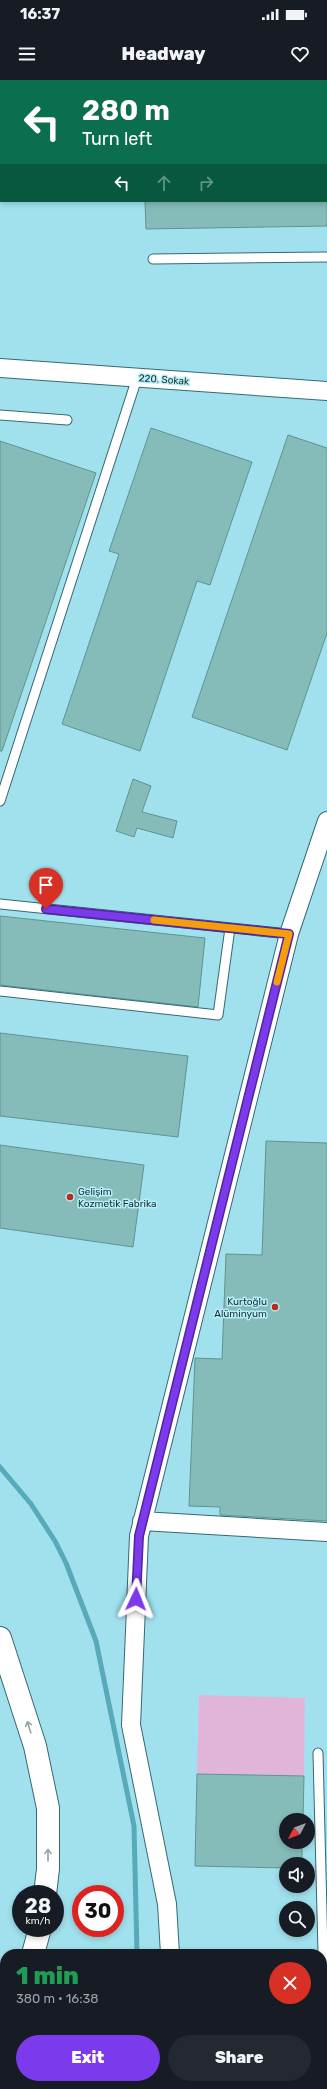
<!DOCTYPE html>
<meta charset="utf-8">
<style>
body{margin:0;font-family:Rubik,sans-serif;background:#242831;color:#f1f3f6;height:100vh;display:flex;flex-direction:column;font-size:15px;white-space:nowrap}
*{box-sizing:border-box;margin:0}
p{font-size:13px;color:#9ea1a6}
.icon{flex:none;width:22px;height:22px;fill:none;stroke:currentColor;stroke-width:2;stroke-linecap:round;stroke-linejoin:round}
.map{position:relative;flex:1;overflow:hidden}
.side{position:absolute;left:0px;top:1869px;width:327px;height:140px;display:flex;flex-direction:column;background:#171b24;border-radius:16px 16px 0 0;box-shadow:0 2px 6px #0003}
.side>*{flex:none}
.hud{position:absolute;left:0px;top:0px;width:327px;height:122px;box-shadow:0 2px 6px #0003;background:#0b6e4f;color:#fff;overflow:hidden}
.needle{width:26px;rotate:229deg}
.controls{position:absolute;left:279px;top:1733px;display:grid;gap:8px}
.controls a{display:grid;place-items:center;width:36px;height:36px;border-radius:50%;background:#171b24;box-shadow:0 2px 6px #0003;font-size:20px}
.speed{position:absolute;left:12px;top:1805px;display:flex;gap:8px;font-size:20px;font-weight:700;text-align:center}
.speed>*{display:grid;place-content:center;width:52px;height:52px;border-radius:50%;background:#171b24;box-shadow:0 2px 6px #0003;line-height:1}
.speed small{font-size:10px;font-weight:400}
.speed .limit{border:6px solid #d22;background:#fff;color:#111}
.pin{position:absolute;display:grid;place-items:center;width:34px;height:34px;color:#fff;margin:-41px -17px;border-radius:50% 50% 50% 0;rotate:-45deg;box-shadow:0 0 4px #0007}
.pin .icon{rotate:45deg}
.me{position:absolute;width:44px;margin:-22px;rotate:2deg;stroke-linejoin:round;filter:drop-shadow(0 0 3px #0008)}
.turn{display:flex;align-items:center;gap:14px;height:84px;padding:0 16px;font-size:18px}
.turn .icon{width:52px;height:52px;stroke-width:2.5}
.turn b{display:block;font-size:28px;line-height:34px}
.lanes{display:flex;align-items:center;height:38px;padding:0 16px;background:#0003;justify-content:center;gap:20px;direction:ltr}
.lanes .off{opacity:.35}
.round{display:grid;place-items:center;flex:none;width:42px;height:42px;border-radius:21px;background:#242831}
.overview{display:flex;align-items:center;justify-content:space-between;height:68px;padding:0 16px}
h1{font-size:24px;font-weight:800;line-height:30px;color:#1e9e55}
.primary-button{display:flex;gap:8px;margin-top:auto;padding:8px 16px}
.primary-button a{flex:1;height:46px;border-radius:24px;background:#7c3aed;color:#fff;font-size:16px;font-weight:800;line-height:46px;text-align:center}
.primary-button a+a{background:#242831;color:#f1f3f6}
.status{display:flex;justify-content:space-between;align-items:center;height:28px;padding:0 20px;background:#171b24;direction:ltr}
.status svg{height:11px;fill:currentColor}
header{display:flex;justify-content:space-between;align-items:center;height:52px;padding:0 16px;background:#171b24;font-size:18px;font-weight:800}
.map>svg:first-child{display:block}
.built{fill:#a1e1ee;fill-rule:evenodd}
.green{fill:#e1b5da}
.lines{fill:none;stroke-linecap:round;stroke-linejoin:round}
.stream{stroke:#57aab9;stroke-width:5}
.building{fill:#85bcb9;stroke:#5e9491}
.lane-casing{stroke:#356973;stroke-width:11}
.street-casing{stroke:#356973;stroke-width:20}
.highway-casing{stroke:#356973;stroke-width:24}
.lane{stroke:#fff;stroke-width:9}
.street{stroke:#fff;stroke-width:18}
.highway{stroke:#fff;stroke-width:22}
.oneway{stroke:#98a2a4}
.route-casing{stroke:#51269a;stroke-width:10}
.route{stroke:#7c3aed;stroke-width:7}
.slow{stroke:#f59e0b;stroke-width:7}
.poi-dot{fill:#b92c16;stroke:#b7eef9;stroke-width:1.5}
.labels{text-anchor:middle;stroke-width:3;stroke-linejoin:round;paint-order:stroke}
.street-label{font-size:10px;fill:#1b3135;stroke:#b7eef9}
.poi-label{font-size:10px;fill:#1b3135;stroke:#b7eef9;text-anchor:start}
</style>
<div class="status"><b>16:37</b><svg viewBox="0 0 49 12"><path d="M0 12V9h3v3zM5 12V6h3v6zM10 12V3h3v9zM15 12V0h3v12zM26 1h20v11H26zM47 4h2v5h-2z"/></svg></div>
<header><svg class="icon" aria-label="menu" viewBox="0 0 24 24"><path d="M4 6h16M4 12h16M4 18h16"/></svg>Headway<svg class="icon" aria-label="heart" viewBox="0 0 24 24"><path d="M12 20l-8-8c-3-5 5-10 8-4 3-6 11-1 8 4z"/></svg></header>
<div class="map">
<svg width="327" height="2009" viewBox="0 0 327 2009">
<rect width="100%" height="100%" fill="#b7eef9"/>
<path class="built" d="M 0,0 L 327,0 L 327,2009 L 0,2009 ZM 1,1 L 326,1 L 326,121 L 1,121 ZM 286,1740 L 308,1740 L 308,1762 L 286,1762 ZM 286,1784 L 308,1784 L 308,1806 L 286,1806 ZM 21,1814 L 55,1814 L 55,1848 L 21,1848 ZM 81,1814 L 115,1814 L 115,1848 L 81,1848 ZM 286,1828 L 308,1828 L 308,1850 L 286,1850 ZM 5,1874 L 322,1874 L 322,2004 L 5,2004 Z"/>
<path class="green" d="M 199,1615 L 305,1618 L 304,1696 L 197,1694 Z"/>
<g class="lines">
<path class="stream" d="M 0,1387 L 31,1424 L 55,1461 L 66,1483 L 96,1561 L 134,1746 L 137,1874
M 121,2004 L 125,2009"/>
</g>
<path class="building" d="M 145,121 L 327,121 L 327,146 L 146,149 Z
M 151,348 L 252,382 L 210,505 L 197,501 L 140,671 L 62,644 L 119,474 L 109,471 Z
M 288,355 L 327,368 L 327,553 L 287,670 L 192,637 Z
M 0,361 L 96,393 L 2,671 L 0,671 Z
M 133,699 L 151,706 L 142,732 L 177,741 L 173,758 L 137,748 L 134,757 L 116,751 Z
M 0,836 L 205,858 L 198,927 L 0,905 Z
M 0,953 L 188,976 L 178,1057 L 0,1036 Z
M 266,1061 L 327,1063 L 327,1441 L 220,1435 L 220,1427 L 189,1426 L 195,1278 L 222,1279 L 226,1174 L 262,1175 Z
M 0,1065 L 144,1085 L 133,1167 L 0,1148 Z
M 197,1694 L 304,1696 L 303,1740 L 286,1740 L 286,1762 L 302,1762 L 302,1784 L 286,1784 L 286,1788 L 195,1786 Z"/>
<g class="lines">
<g class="lane-casing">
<path id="lane" d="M 153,179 L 327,177
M 0,335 L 67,340
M 0,721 L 137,298
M 0,824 L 289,854
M 0,911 L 218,935 L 230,848
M 318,1673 L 324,1913 L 327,1913"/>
</g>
<g class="street-casing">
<path id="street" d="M 0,288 L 327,311
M 142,1441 L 327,1452
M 170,1874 L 167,1824 L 131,1645 L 139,1456 L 289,854 L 327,741
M 221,2004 L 229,2009"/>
</g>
<g class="highway-casing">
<path id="highway" d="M 0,1558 L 35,1666 L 48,1728 L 48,1789 L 45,1814
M 33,1874 L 40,1848
M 0,1952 L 5,1942
M 0,1995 L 5,1997
M 28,2004 L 44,2009"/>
</g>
<use href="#lane" class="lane"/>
<use href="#street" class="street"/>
<use href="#highway" class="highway"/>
</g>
<defs><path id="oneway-shaft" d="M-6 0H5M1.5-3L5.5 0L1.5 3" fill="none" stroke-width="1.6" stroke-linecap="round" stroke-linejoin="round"/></defs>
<g class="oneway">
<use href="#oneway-shaft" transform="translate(29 1647) rotate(-108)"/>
<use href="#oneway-shaft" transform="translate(48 1775) rotate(-90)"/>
</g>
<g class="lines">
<g class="route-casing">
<path id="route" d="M 46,829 L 289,854 L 139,1456 L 136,1519"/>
</g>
<use href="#route" class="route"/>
<path class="slow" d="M 154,840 L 289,854 L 277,902"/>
</g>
<g class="poi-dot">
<circle cx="70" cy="1117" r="4"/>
<circle cx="275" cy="1227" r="4"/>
</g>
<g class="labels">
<g class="street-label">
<text transform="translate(164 299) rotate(4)" y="4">220. Sokak</text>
</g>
<g class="poi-label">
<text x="78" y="1115">Gelişim<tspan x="78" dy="12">Kozmetik Fabrika</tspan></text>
<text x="267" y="1225" text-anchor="end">Kurtoğlu<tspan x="267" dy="12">Alüminyum</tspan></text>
</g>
</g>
</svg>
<div class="controls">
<a><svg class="needle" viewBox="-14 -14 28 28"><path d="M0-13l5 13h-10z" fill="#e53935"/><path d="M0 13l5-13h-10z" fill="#9ea1a6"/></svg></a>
<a><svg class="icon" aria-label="sound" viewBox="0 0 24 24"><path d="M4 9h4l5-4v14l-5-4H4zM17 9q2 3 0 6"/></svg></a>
<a><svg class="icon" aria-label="search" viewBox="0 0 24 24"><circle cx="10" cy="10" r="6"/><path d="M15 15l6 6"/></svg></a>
</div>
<div class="speed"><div>28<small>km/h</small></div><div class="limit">30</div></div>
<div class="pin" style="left:46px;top:829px;background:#d93025"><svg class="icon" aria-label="arrive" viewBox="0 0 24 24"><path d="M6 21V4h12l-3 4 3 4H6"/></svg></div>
<svg class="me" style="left:136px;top:1519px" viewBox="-20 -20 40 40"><path d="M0-17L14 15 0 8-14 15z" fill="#7c3aed" stroke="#fff" stroke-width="4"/></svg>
<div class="hud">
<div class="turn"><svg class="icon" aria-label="left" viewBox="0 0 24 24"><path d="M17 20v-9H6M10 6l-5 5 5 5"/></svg><div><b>280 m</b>Turn left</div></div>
<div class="lanes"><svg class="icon" aria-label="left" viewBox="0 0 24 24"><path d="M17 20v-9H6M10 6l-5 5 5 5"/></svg><svg class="icon off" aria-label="ahead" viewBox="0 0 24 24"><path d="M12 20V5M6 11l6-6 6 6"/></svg><svg class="icon off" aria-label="right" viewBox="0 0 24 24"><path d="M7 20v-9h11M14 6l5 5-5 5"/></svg></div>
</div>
<section class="side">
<div class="overview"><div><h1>1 min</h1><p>380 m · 16:38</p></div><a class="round" style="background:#d93025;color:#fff"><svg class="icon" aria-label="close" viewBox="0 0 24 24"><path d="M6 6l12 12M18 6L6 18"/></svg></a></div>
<div class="primary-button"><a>Exit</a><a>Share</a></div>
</section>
</div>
